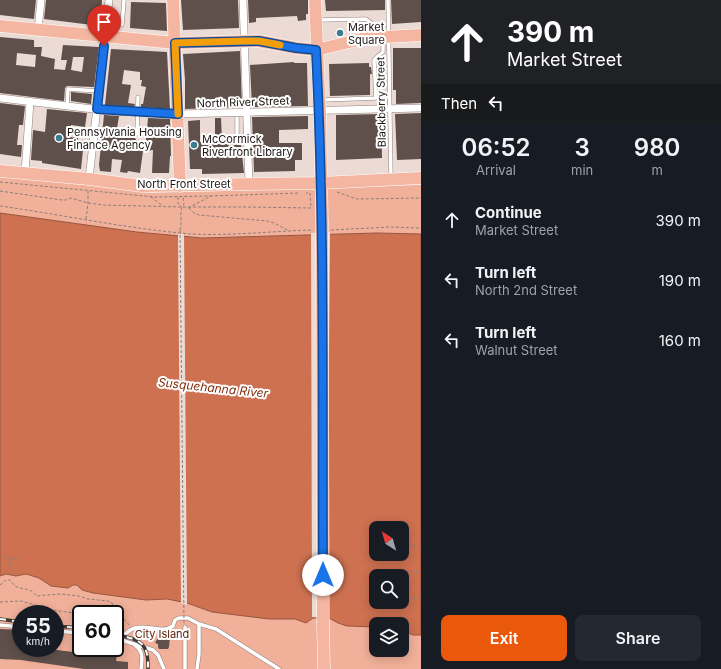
<!DOCTYPE html>
<style>
body{margin:0;font-family:Inter,sans-serif;background:#242831;color:#f1f3f6;height:100vh;display:flex;flex-direction:column;font-size:15px;white-space:nowrap}
*{box-sizing:border-box;margin:0}
p{font-size:13px;color:#9ea1a6}
.icon{flex:none;width:22px;height:22px;fill:none;stroke:currentColor;stroke-width:2;stroke-linecap:round;stroke-linejoin:round}
.map{position:relative;flex:1;overflow:hidden}
.side{display:flex;flex-direction:column;background:#171b24;width:300px}
.side>*{flex:none}
.top-card{background:#202124;color:#fff;overflow:hidden}
.needle{width:26px;rotate:323deg}
.fabs{position:absolute;left:369px;top:521px;display:grid;gap:8px}
.fabs a{display:grid;place-items:center;width:40px;height:40px;border-radius:8px;background:#171b24;box-shadow:0 2px 10px #0003;font-size:20px}
.speed{position:absolute;left:12px;top:605px;display:flex;gap:8px;font-size:20px;font-weight:700;text-align:center}
.speed>*{display:grid;place-content:center;width:52px;height:52px;border-radius:50%;background:#171b24;box-shadow:0 2px 10px #0003;line-height:1}
.speed small{font-size:10px;font-weight:400}
.speed .limit{border:2px solid #111;border-radius:6px;background:#fff;color:#111}
.pin{position:absolute;display:grid;place-items:center;width:34px;height:34px;color:#fff;margin:-41px -17px;border-radius:50% 50% 50% 0;rotate:-45deg;box-shadow:0 0 4px #0007}
.pin .icon{rotate:45deg}
.me{position:absolute;width:44px;margin:-22px;rotate:0deg;stroke-linejoin:round;filter:drop-shadow(0 0 3px #0008)}
.turn{display:flex;align-items:center;gap:14px;height:84px;padding:0 20px;font-size:18px}
.turn .icon{width:52px;height:52px;stroke-width:2.5}
.turn b{display:block;font-size:28px;line-height:34px}
.then{display:flex;align-items:center;height:38px;padding:0 20px;background:#0003;gap:8px;font-size:15px}
.eta{display:flex;justify-content:space-evenly;align-items:center;height:68px;text-align:center}
.eta b{font-size:24px;font-weight:600;line-height:28px}
.primary-button{display:flex;gap:8px;margin-top:auto;padding:8px 20px}
.primary-button a{flex:1;height:46px;border-radius:8px;background:#ea580c;color:#fff;font-size:16px;font-weight:600;line-height:46px;text-align:center}
.primary-button a+a{background:#242831;color:#f1f3f6}
ul{padding:0;list-style:none}
li{display:flex;align-items:center;gap:12px;height:60px;padding:0 20px}
li div{flex:1}
li b{display:block;font-size:15px}
li em{font-style:normal}
main{display:flex;flex:1;min-height:0}
.map>svg:first-child{display:block}
.green{fill:#f1b09a;fill-rule:evenodd}
.water{fill:#cd7151;stroke:#98563f;fill-rule:evenodd}
.pier{fill:#ecdbd5}
.building{fill:#5f504b;fill-rule:evenodd}
.lines{fill:none;stroke-linecap:round;stroke-linejoin:round}
.lane-casing{stroke:#8f807a;stroke-width:4.5}
.street-casing{stroke:#8f807a;stroke-width:8}
.primary-casing{stroke:#fff;stroke-width:13}
.path{stroke:#8a7f7a;stroke-width:1;stroke-dasharray:3 2;stroke-linecap:butt}
.lane{stroke:#fff;stroke-width:3.5}
.street{stroke:#fff;stroke-width:7}
.primary{stroke:#f5b6a1;stroke-width:12}
.rail-casing{stroke:#403936;stroke-width:3.5}
.rail{stroke:#fff;stroke-width:2;stroke-dasharray:6;stroke-linecap:butt}
.primary-bridge-casing{stroke:#fff;stroke-width:13;stroke-linecap:butt}
.path-bridge{stroke:#8a7f7a;stroke-width:1;stroke-dasharray:3 2;stroke-linecap:butt}
.primary-bridge{stroke:#f5b6a1;stroke-width:12}
.route-casing{stroke:#114b97;stroke-width:10}
.route{stroke:#1a73e8;stroke-width:7}
.slow{stroke:#f59e0b;stroke-width:7}
.poi-dot{fill:#3b7c8f;stroke:#fff;stroke-width:1.5}
.labels{text-anchor:middle;stroke-width:4;stroke-linejoin:round;paint-order:stroke}
.poi-label{font-size:11px;fill:#1e1816;stroke:#fff;text-anchor:start}
.street-label{font-size:11px;fill:#1e1816;stroke:#fff}
.park-label{font-size:11px;fill:#561b04;stroke:#fff}
.water-label{font-size:12px;font-style:italic;fill:#822d0b;stroke:#fff}
</style>
<main>
<div class="map">
<svg width="421" height="669" viewBox="0 0 421 669">
<rect width="100%" height="100%" fill="#ecdbd5"/>
<path class="green" d="M 0,175 L 152,193 L 421,185 L 421,234 L 377,233 L 202,238 L 137,232 L 0,213 Z
M 6,574 L 16,576 L 26,574 L 39,578 L 51,586 L 77,585 L 82,590 L 93,593 L 146,600 L 167,599 L 187,603 L 212,612 L 269,619 L 295,619 L 306,623 L 313,618 L 329,618 L 338,623 L 347,626 L 376,627 L 376,650 L 402,650 L 402,630 L 413,635 L 421,635 L 421,669 L 0,669 L 0,576 ZM 21,614 L 55,614 L 55,648 L 21,648 ZM 81,614 L 115,614 L 115,648 L 81,648 Z"/>
<path class="water" d="M 0,213 L 137,232 L 202,238 L 377,233 L 421,234 L 421,635 L 413,635 L 402,630 L 402,624 L 376,624 L 376,627 L 347,626 L 338,623 L 329,618 L 313,618 L 306,623 L 295,619 L 269,619 L 212,612 L 187,603 L 167,599 L 146,600 L 93,593 L 82,590 L 77,585 L 73,585 L 68,588 L 51,586 L 39,578 L 26,574 L 16,576 L 6,574 L 0,576 ZM 376,528 L 402,528 L 402,554 L 376,554 ZM 376,576 L 402,576 L 402,602 L 376,602 Z"/>
<path class="pier" d="M 330,232 L 328,469 L 329,618 L 312,617 L 311,233 Z
M 178,234 L 184,234 L 187,605 L 181,603 Z"/>
<path class="building" d="M 0,0 L 36,0 L 34,19 L 0,15 Z
M 46,0 L 102,0 L 100,26 L 44,19 Z
M 181,0 L 238,0 L 239,28 L 183,30 Z
M 248,0 L 308,0 L 308,14 L 306,14 L 306,20 L 298,21 L 297,16 L 256,18 L 256,22 L 249,23 Z
M 325,0 L 385,0 L 385,10 L 326,11 Z
M 391,0 L 421,0 L 421,22 L 392,24 Z
M 131,2 L 166,3 L 167,31 L 130,28 Z
M 0,37 L 34,40 L 34,47 L 42,47 L 41,56 L 55,59 L 54,69 L 65,70 L 67,60 L 61,60 L 63,45 L 99,47 L 94,87 L 67,86 L 65,88 L 64,101 L 0,93 ZM 17,53 L 36,55 L 35,67 L 16,65 ZM 73,57 L 84,57 L 82,72 L 71,70 Z
M 393,48 L 421,48 L 421,103 L 396,104 L 396,90 L 393,90 Z
M 111,49 L 167,52 L 170,109 L 141,107 L 141,104 L 143,104 L 146,87 L 141,86 L 142,80 L 140,80 L 140,72 L 124,70 L 122,84 L 131,85 L 128,103 L 135,104 L 134,107 L 105,105 Z
M 240,51 L 242,107 L 185,109 L 185,80 L 183,54 Z
M 294,62 L 294,63 L 307,63 L 308,106 L 252,107 L 250,65 Z
M 369,63 L 369,67 L 371,67 L 372,74 L 370,74 L 370,95 L 330,96 L 329,64 Z
M 71,92 L 92,94 L 91,104 L 71,101 Z
M 0,103 L 25,106 L 23,125 L 19,125 L 17,145 L 22,145 L 21,157 L 0,154 Z
M 47,109 L 87,113 L 85,127 L 71,125 L 70,137 L 78,138 L 78,140 L 84,141 L 81,169 L 42,163 L 42,161 L 31,160 L 33,130 L 45,132 Z
M 421,113 L 421,159 L 397,160 L 395,114 Z
M 381,114 L 382,158 L 336,160 L 336,115 Z
M 104,115 L 119,116 L 117,129 L 118,131 L 121,131 L 121,137 L 135,138 L 138,143 L 146,144 L 146,138 L 154,138 L 147,129 L 148,118 L 170,119 L 171,156 L 170,156 L 169,173 L 152,173 L 153,150 L 143,151 L 140,173 L 128,171 L 127,173 L 120,172 L 122,160 L 112,159 L 111,172 L 100,171 L 99,165 Z
M 308,116 L 308,129 L 279,130 L 279,143 L 302,143 L 302,160 L 295,160 L 295,171 L 254,172 L 252,117 Z
M 215,118 L 221,118 L 222,141 L 230,141 L 230,144 L 241,145 L 244,173 L 202,174 L 202,169 L 190,169 L 188,121 L 200,120 L 200,142 L 211,142 L 211,141 L 215,141 Z
M 0,629 L 21,630 L 21,648 L 41,648 L 81,653 L 82,648 L 118,648 L 116,661 L 128,662 L 128,669 L 84,669 L 21,660 L 0,659 Z
M 162,632 L 170,636 L 169,647 L 168,649 L 159,649 L 158,647 L 158,644 L 155,643 L 160,634 Z"/>
<g class="lines">
<g class="lane-casing">
<path id="lane" d="M 388,0 L 391,177
M 319,20 L 366,19 L 385,34
M 122,25 L 124,0
M 322,100 L 376,98 L 374,60 L 378,56 L 383,52 L 383,40
M 67,106 L 68,89 L 98,91
M 237,118 L 237,142 L 247,142
M 137,134 L 138,97
M 0,625 L 21,627
M 185,627 L 185,669
M 55,631 L 81,633
M 115,638 L 153,650 L 158,655 L 164,669
M 119,640 C 124,635 128,630 135,628 C 146,624 162,634 173,626 L 175,620 L 179,618 L 188,618 L 199,624 L 216,629 L 279,669
M 135,645 C 144,652 142,659 141,669
M 197,669 L 199,654 L 199,624"/>
</g>
<g class="street-casing">
<path id="street" d="M 243,0 L 249,184
M 38,30 L 41,0
M 0,98 L 110,111 L 178,114 L 421,108
M 25,173 L 30,102
M 89,179 L 109,0"/>
</g>
<g class="primary-casing">
<path id="primary" d="M 173,0 L 180,186
M 315,0 L 320,113 L 322,223
M 0,26 L 175,43 L 259,41 L 296,48 L 316,50 L 366,38 L 421,35
M 0,171 L 89,179 L 142,186 L 321,183 L 421,178
M 323,623 L 324,669"/>
</g>
<path class="path" d="M 0,182 L 155,197 L 211,196
M 0,191 L 62,200 L 66,200 L 71,198 L 88,203 L 103,205 L 181,207 L 247,207 L 311,208 L 310,193 L 306,193
M 337,192 L 357,199 L 421,198
M 151,197 L 163,206
M 178,197 L 178,203 L 181,207
M 0,206 C 64,215 128,229 192,234 C 232,236 273,231 313,230
M 188,208 L 211,196 L 300,193
M 189,208 L 194,213 L 199,215 L 267,221 L 274,223 L 289,231
M 86,219 L 88,203 L 88,191
M 180,230 C 183,221 178,211 184,204 L 183,197
M 331,230 L 390,227 L 421,228
M 402,546 L 421,546
M 4,557 L 20,559
M 376,570 L 421,572
M 9,575 L 11,558
M 0,585 L 6,580 L 10,580 C 12,582 14,586 17,587 C 24,590 32,588 36,596 L 60,594 L 79,596 L 88,599 L 108,601 L 112,603 L 119,616
M 374,596 L 376,596
M 402,598 L 421,599
M 0,602 L 21,601 L 52,610 L 81,614
M 115,616 C 122,617 126,620 129,625"/>
<use href="#lane" class="lane"/>
<use href="#street" class="street"/>
<use href="#primary" class="primary"/>
<g class="rail-casing">
<path id="rail" d="M 0,619 L 21,622
M 55,626 L 81,628
M 115,634 C 139,640 149,641 148,669"/>
</g>
<use href="#rail" class="rail"/>
<g class="primary-bridge-casing">
<path id="primary-bridge" d="M 322,223 L 323,623"/>
</g>
<path class="path-bridge" d="M 180,230 L 184,624"/>
<use href="#primary-bridge" class="primary-bridge"/>
</g>
<g class="lines">
<g class="route-casing">
<path id="route" d="M 104,46 L 97,109 L 178,114 L 175,43 L 259,41 L 296,48 L 316,50 C 325,224 322,400 323,575"/>
</g>
<use href="#route" class="route"/>
<path class="slow" d="M 178,114 L 175,43 L 244,41 L 259,41 L 280,45"/>
</g>
<g class="poi-dot">
<circle cx="340" cy="33" r="4"/>
<circle cx="59" cy="138" r="4"/>
<circle cx="194" cy="145" r="4"/>
</g>
<g class="labels">
<g class="poi-label">
<text x="348" y="31">Market<tspan x="348" dy="13">Square</tspan></text>
<text x="67" y="136">Pennsylvania Housing<tspan x="67" dy="13">Finance Agency</tspan></text>
<text x="202" y="143">McCormick<tspan x="202" dy="13">Riverfront Library</tspan></text>
</g>
<g class="street-label">
<text transform="translate(243 102) rotate(-2)" y="4">North River Street</text>
<text transform="translate(381 102) rotate(-91)" y="4">Blackberry Street</text>
<text x="184" y="188">North Front Street</text>
</g>
<g class="park-label">
<text x="162" y="638">City Island</text>
</g>
<g class="water-label">
<text transform="translate(213 388) rotate(6)" y="4">Susquehanna River</text>
</g>
</g>
</svg>
<div class="fabs">
<a><svg class="needle" viewBox="-14 -14 28 28"><path d="M0-13l5 13h-10z" fill="#e53935"/><path d="M0 13l5-13h-10z" fill="#9ea1a6"/></svg></a>
<a><svg class="icon" aria-label="search" viewBox="0 0 24 24"><circle cx="10" cy="10" r="6"/><path d="M15 15l6 6"/></svg></a>
<a><svg class="icon" aria-label="layers" viewBox="0 0 24 24"><path d="M12 4l9 5-9 5-9-5zM3 14l9 5 9-5"/></svg></a>
</div>
<div class="speed"><div>55<small>km/h</small></div><div class="limit">60</div></div>
<div class="pin" style="left:104px;top:46px;background:#d93025"><svg class="icon" aria-label="arrive" viewBox="0 0 24 24"><path d="M6 21V4h12l-3 4 3 4H6"/></svg></div>
<svg class="me" style="left:323px;top:575px" viewBox="-20 -20 40 40"><circle r="19" fill="#fff"/><path d="M0-13L10 11 0 6-10 11z" fill="#1a73e8"/></svg>
</div>
<section class="side">
<div class="top-card">
<div class="turn"><svg class="icon" aria-label="ahead" viewBox="0 0 24 24"><path d="M12 20V5M6 11l6-6 6 6"/></svg><div><b>390 m</b>Market Street</div></div>
<div class="then">Then<svg class="icon" aria-label="left" viewBox="0 0 24 24"><path d="M17 20v-9H6M10 6l-5 5 5 5"/></svg></div>
</div>
<div class="eta">
<div><b>06:52</b><p>Arrival</p></div>
<div><b>3</b><p>min</p></div>
<div><b>980</b><p>m</p></div>
</div>
<ul>
<li><svg class="icon" aria-label="ahead" viewBox="0 0 24 24"><path d="M12 20V5M6 11l6-6 6 6"/></svg><div><b>Continue</b><p>Market Street</p></div><em>390 m</em></li>
<li><svg class="icon" aria-label="left" viewBox="0 0 24 24"><path d="M17 20v-9H6M10 6l-5 5 5 5"/></svg><div><b>Turn left</b><p>North 2nd Street</p></div><em>190 m</em></li>
<li><svg class="icon" aria-label="left" viewBox="0 0 24 24"><path d="M17 20v-9H6M10 6l-5 5 5 5"/></svg><div><b>Turn left</b><p>Walnut Street</p></div><em>160 m</em></li>
</ul>
<div class="primary-button"><a>Exit</a><a>Share</a></div>
</section>
</main>
